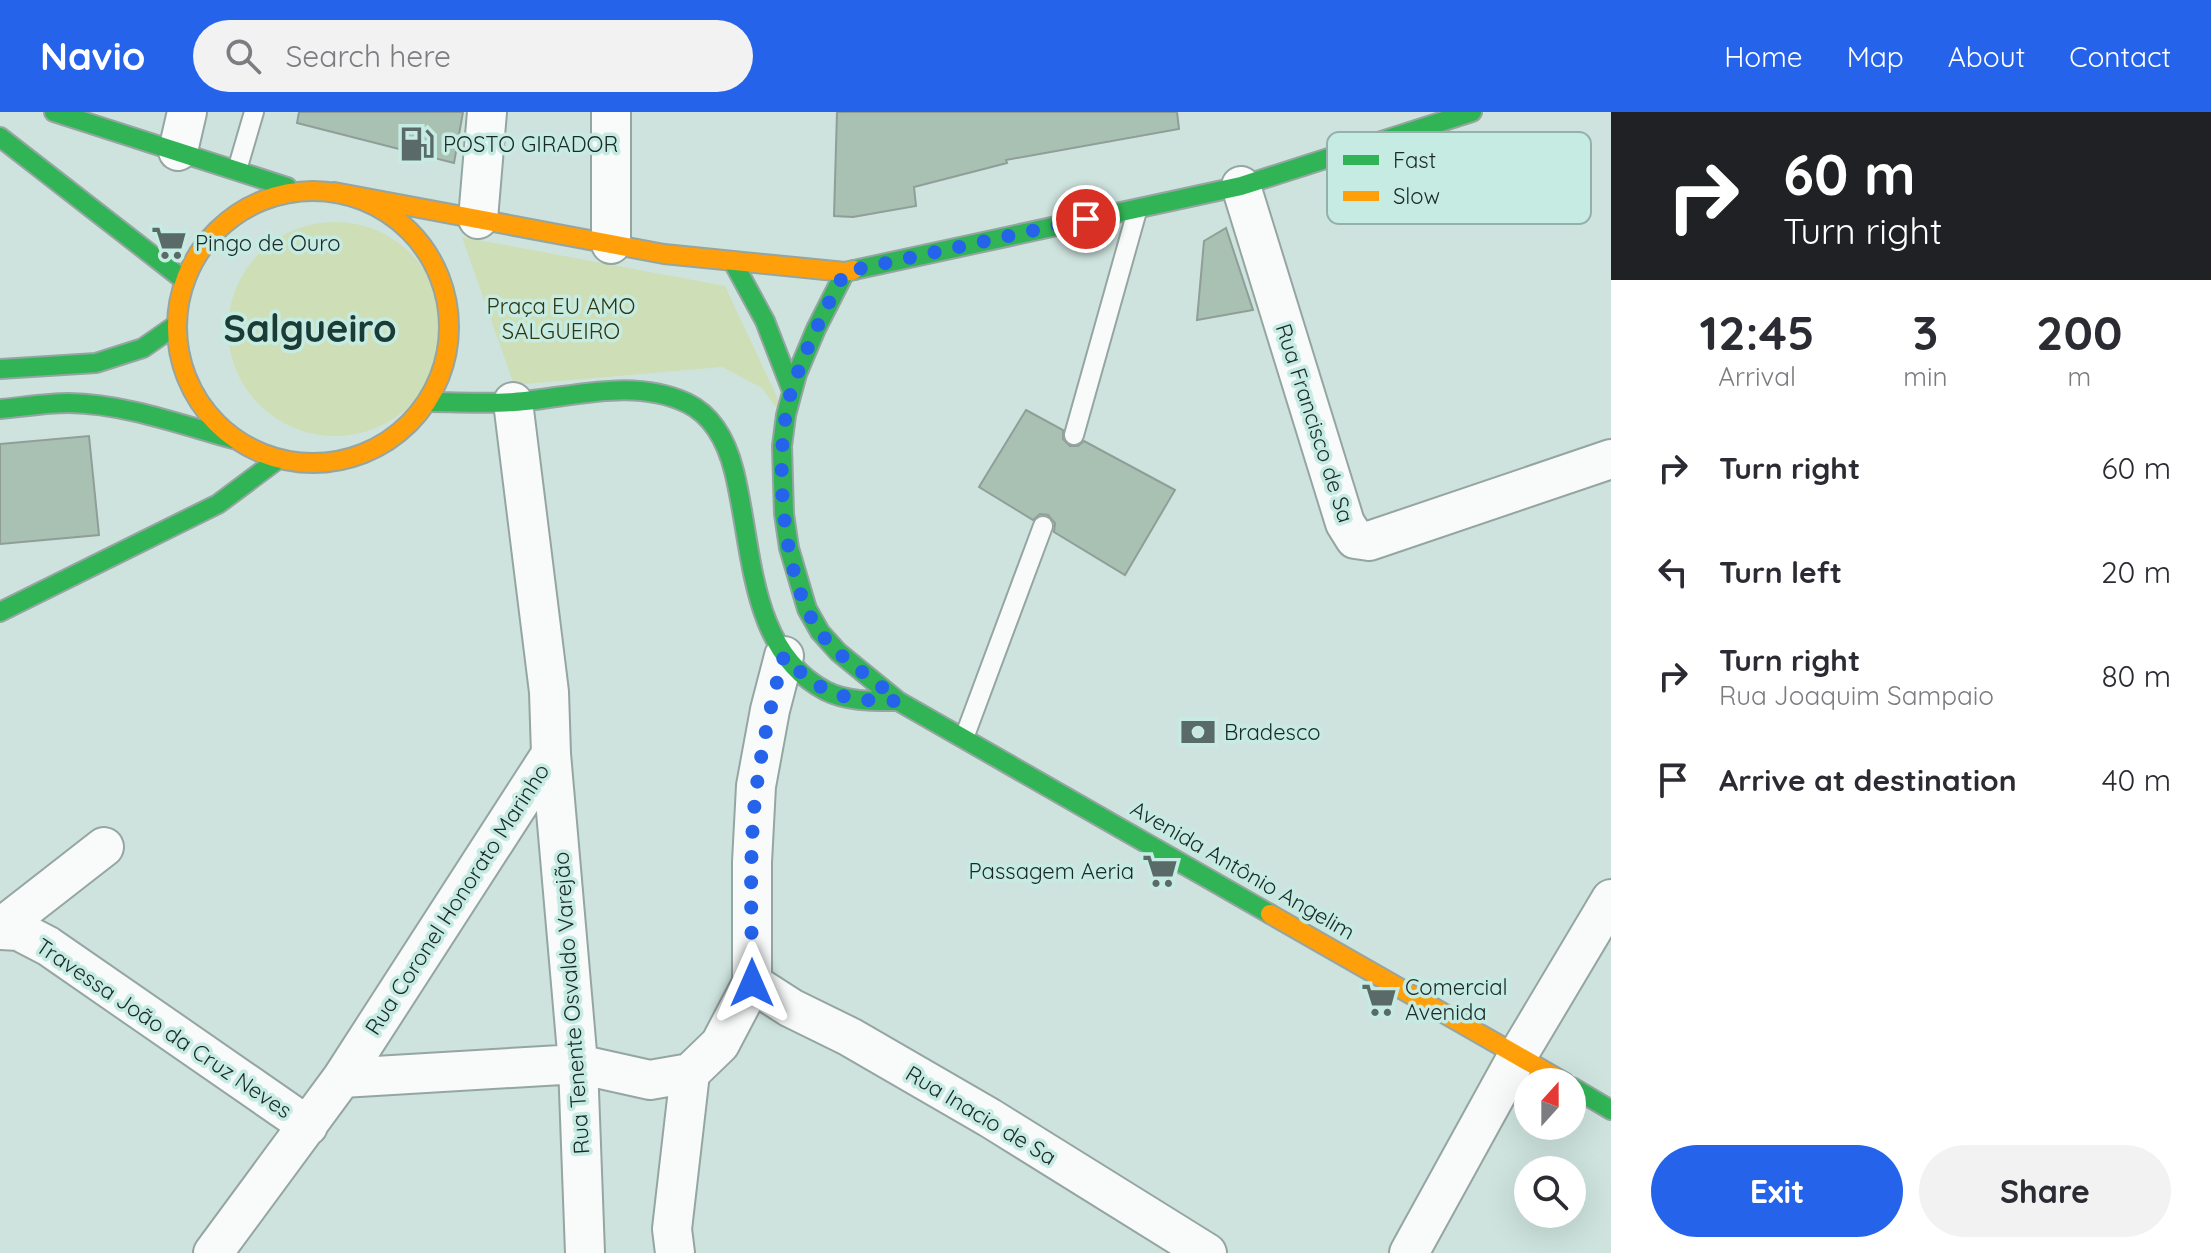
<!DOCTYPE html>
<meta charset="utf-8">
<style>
body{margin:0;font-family:Quicksand,sans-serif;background:#f2f2f3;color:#2b2b33;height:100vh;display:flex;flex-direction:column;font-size:30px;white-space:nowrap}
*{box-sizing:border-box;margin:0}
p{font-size:26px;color:#7c7c81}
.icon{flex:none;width:44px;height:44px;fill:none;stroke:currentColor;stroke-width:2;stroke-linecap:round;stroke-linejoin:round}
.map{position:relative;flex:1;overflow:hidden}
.drawer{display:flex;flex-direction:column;background:#fff;width:600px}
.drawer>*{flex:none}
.hud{background:#202124;color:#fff;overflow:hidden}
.needle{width:52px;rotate:21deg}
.buttons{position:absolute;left:1514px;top:956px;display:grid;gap:16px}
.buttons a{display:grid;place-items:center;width:72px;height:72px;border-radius:50%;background:#fff;box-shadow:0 8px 32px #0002;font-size:40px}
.pin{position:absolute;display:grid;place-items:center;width:68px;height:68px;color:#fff;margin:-34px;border:4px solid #fff;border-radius:50%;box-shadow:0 2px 8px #0007}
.me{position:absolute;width:88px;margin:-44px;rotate:0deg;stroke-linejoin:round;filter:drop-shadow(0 0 6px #0008)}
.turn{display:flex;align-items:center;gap:28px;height:168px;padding:0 40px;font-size:36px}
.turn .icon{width:104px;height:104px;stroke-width:2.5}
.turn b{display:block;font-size:56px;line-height:68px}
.eta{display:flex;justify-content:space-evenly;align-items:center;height:136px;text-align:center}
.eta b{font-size:48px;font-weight:700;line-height:56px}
.primary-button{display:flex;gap:16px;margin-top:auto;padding:16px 40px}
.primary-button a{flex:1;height:92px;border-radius:48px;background:#2563eb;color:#fff;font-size:32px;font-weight:700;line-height:92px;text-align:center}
.primary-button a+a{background:#f2f2f3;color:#2b2b33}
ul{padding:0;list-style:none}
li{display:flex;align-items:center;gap:24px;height:104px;padding:0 40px}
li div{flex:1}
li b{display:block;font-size:30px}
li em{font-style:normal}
header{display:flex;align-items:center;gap:48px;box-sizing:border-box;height:112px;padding:0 40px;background:#2563eb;color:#fff}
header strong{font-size:38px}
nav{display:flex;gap:44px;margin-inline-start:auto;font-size:28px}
.search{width:560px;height:72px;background:#f2f2f3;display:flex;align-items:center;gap:20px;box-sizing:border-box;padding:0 28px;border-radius:44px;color:#7c7c81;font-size:30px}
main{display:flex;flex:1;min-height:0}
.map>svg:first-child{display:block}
.green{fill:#cedeb6}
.building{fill:#a9c1b3;stroke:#909e98;stroke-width:2}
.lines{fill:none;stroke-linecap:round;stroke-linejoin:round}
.lane-casing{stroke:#95a5a2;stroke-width:22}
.street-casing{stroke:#95a5a2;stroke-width:42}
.fast-casing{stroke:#95a5a2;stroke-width:22}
.slow-casing{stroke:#95a5a2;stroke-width:22}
.lane{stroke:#f8fbfa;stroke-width:18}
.street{stroke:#f8fbfa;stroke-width:38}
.fast{stroke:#30b455;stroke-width:18}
.slow{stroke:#ff9f0a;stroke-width:18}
.route{stroke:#2563eb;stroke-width:14;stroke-dasharray:0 25.2}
.labels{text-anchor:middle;stroke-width:7;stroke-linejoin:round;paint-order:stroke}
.poi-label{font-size:22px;fill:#1b2926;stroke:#c6ebe2;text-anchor:start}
.park-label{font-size:22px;fill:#31360e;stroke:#c6ebe2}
.street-label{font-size:22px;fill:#1b2926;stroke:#c6ebe2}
.town-label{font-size:38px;font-weight:bold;fill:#1b3b35;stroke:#c6ebe2}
.key{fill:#c6ebe2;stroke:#93b1aa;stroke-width:2}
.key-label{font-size:22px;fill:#1b2926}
</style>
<header>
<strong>Navio</strong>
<div class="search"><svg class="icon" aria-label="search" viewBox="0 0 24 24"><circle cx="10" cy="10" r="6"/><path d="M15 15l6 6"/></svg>Search here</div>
<nav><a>Home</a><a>Map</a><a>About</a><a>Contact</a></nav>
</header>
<main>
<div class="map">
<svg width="1611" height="1141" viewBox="0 0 1611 1141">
<rect width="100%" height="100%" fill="#cee3de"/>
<path class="green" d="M228 217a107 107 0 1 1 214 0a107 107 0 1 1-214 0Z
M 462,125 L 725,174 L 791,315 L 762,276 L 722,255 L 514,273 Z"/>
<path class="building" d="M 299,0 L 463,0 L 454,51 L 297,11 Z
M 837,0 L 1177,0 L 1179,17 L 1006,48 L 1007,51 L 914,75 L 916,94 L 853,105 L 834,104 Z
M 1226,116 L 1253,198 L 1197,208 L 1204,129 Z
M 1026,298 L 1063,318 L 1063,327 L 1070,334 L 1078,334 L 1084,329 L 1175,378 L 1125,463 L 1054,420 L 1055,411 L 1048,403 L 1040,402 L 1033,408 L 979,375 Z
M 89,324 L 99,423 L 0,432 L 0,332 Z"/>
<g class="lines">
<g class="lane-casing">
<path id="lane" d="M 237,58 L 254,0
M 1074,323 L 1137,99
M 964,626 L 1043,414"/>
</g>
<g class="street-casing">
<path id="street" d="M 611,0 L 611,132
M 178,39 L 187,0
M 1241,74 L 1345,411 L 1355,427 L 1369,429 L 1611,347
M 478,107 L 487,0
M 513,290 L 549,580 L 551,642 L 578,952 L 585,1141
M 0,816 L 104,735
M 0,818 L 19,819 L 48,834 L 308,1014
M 752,871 L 791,896 L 850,925 L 990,1006 L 1207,1141
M 342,966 L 578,952 L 650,968 L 690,961 L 720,932 L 752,871 L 752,750 L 756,674 L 770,598 L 784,544
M 213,1141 L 342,966 L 551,642
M 675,1141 L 672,1117 L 690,961
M 1409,1141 L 1518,943 L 1611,787"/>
</g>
<g class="fast-casing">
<path id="fast" d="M 54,0 L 287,75
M 0,25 L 184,168
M 733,150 L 765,209 L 792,279
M 854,158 L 1241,74 L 1472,0
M 845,160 L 816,217 L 797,262 L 786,303 L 782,334 L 784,402 L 789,436 L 807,497 L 820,520 L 838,540 L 898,589 L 1270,802
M 0,257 L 96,251 L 143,236 L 176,213
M 429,290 C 457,290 486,292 514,290 C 571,286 632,265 687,291 C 714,304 727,331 734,359 C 753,433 748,539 826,579 C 848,590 875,589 898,589
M 0,297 C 23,295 46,291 69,291 C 125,292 179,312 233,327
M 0,500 L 218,392 L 277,348
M 1572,975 L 1611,998"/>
</g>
<g class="slow-casing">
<path id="slow" d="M177 215a136 136 0 1 1 272 0a136 136 0 1 1-272 0Z
M 334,80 L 664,142 L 845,160 L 854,158
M 1270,802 L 1564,970"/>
</g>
<use href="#lane" class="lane"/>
<use href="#street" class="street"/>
<use href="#fast" class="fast"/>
<use href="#slow" class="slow"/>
</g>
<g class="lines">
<path class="route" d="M 752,871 C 752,805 748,737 757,672 C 763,629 772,586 784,544 C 822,584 843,589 898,589 C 873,565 841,549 820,520 C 781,467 772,339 792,277 C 805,238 825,197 845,160 L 1086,107"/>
</g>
<defs>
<g id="fuel-bare" transform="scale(2.76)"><path d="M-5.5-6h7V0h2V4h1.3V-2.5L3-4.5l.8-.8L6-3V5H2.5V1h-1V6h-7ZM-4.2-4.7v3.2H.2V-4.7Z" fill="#5a6a66" stroke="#c6ebe2" stroke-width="2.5" paint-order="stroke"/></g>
<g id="supermarket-bare" transform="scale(2.76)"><path d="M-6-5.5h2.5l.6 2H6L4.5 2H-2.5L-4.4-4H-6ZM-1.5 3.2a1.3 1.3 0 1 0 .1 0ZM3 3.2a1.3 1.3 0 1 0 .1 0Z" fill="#5a6a66" stroke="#c6ebe2" stroke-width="2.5" paint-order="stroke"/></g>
<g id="bank-bare" transform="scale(2.76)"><path d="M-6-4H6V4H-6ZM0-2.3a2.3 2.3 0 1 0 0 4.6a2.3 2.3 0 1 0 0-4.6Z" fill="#5a6a66" stroke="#c6ebe2" stroke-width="2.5" paint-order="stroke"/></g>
</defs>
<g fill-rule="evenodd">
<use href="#fuel-bare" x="417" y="32"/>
<use href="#supermarket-bare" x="169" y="131"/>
<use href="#bank-bare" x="1198" y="620"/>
<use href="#supermarket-bare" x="1160" y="759"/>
<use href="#supermarket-bare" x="1379" y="888"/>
</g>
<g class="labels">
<g class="poi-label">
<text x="443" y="40">POSTO GIRADOR</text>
<text x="195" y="139">Pingo de Ouro</text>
<text x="1224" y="628">Bradesco</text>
<text x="1134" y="767" text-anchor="end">Passagem Aeria</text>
<text x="1405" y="883">Comercial<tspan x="1405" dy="25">Avenida</tspan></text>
</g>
<g class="park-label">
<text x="561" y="202">Praça EU AMO<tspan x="561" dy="25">SALGUEIRO</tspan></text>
</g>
<g class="street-label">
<text transform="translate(1315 311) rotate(72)" y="8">Rua Francisco de Sa</text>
<text transform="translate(1243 758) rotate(30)" y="8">Avenida Antônio Angelim</text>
<text transform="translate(457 787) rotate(-57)" y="8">Rua Coronel Honorato Marinho</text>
<text transform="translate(571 891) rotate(-94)" y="8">Rua Tenente Osvaldo Varejão</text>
<text transform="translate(164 916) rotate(34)" y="8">Travessa João da Cruz Neves</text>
<text transform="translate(981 1003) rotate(31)" y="8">Rua Inacio de Sa</text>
</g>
<g class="town-label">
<text x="310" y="230">Salgueiro</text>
</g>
</g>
<rect x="1327" y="20" width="264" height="92" rx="12" class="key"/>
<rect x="1343" y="43" width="36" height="10" fill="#30b455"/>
<rect x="1343" y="79" width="36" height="10" fill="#ff9f0a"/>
<g class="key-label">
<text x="1393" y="56">Fast</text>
<text x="1393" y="92">Slow</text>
</g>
</svg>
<div class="buttons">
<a><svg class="needle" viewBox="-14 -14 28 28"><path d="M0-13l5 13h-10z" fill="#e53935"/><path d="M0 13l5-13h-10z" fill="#7c7c81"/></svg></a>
<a><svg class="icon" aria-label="search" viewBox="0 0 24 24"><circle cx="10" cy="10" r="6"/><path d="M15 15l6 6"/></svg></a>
</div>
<div class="pin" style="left:1086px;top:107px;background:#d93025"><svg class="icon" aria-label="arrive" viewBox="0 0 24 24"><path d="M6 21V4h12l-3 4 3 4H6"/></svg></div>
<svg class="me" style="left:752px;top:871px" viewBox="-20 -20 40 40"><path d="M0-17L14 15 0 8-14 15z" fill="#2563eb" stroke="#fff" stroke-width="4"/></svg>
</div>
<section class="drawer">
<div class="hud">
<div class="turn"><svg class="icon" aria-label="right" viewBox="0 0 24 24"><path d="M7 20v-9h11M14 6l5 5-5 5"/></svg><div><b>60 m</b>Turn right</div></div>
</div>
<div class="eta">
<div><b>12:45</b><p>Arrival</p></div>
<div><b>3</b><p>min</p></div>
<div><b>200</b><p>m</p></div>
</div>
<ul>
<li><svg class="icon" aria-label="right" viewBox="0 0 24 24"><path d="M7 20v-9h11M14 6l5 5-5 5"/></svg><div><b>Turn right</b></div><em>60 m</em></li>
<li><svg class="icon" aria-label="left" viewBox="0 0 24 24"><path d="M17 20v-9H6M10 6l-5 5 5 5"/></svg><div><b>Turn left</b></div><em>20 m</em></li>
<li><svg class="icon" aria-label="right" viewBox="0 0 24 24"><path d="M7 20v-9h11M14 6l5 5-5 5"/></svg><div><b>Turn right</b><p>Rua Joaquim Sampaio</p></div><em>80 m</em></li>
<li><svg class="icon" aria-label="arrive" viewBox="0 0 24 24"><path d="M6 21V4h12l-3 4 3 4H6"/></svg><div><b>Arrive at destination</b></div><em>40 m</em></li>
</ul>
<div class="primary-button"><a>Exit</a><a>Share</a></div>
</section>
</main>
